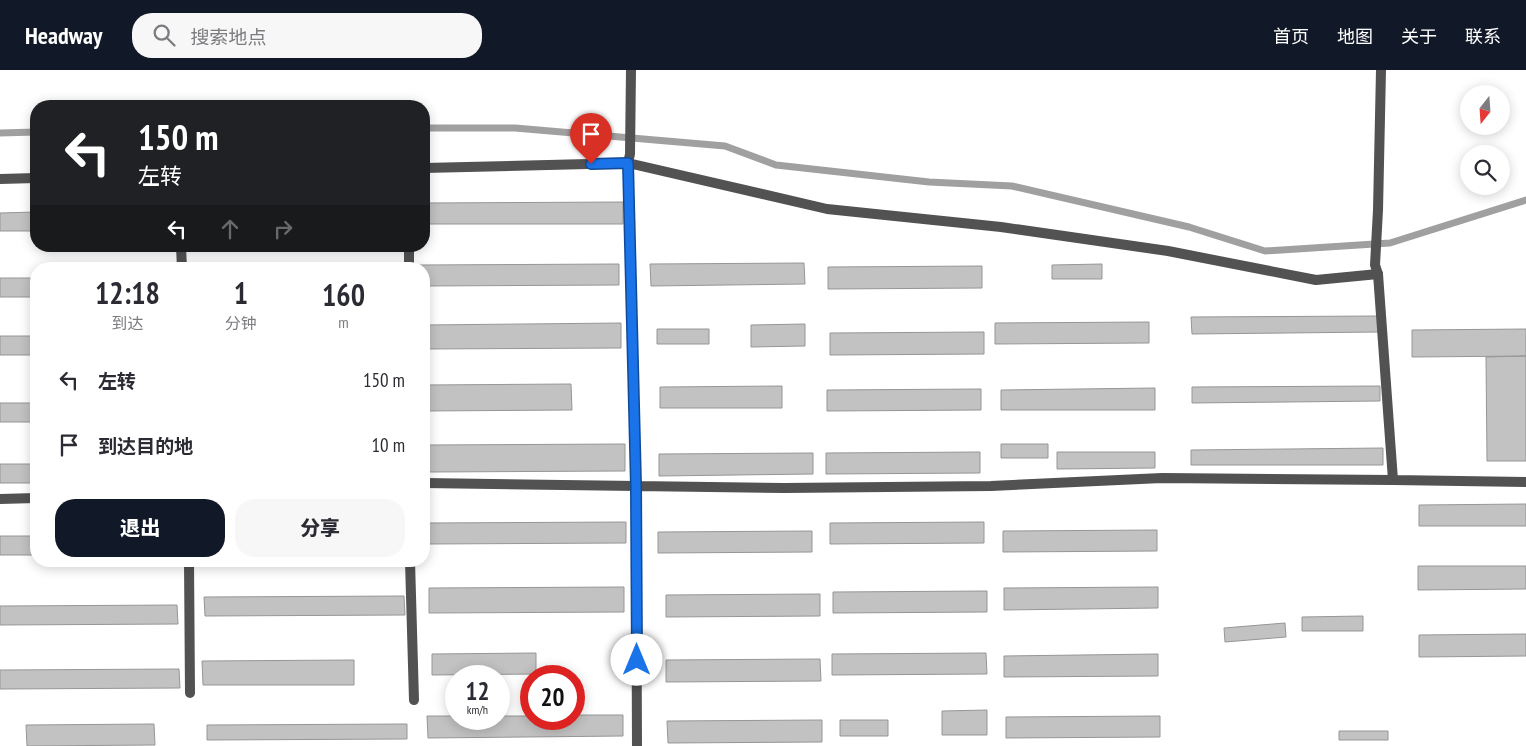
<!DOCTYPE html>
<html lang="zh">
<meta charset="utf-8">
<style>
body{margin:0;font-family:"PT Sans Narrow","Noto Sans SC",sans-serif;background:#f7f7f7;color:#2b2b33;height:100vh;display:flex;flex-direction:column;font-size:19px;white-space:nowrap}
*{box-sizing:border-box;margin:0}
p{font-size:16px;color:#7c7c81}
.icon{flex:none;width:28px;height:28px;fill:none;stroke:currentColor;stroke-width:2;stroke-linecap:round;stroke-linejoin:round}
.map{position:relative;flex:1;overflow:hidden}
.side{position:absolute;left:30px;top:192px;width:400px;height:305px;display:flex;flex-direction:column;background:#fff;border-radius:20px;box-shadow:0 2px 12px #0003}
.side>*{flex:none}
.top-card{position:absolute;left:30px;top:30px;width:400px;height:152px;border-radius:20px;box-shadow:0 2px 12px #0003;background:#202124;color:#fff;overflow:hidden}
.needle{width:32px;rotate:197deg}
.controls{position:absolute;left:1460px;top:15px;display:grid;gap:10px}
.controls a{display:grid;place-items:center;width:50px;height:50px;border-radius:50%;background:#fff;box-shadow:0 2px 12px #0003;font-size:25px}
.speed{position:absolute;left:445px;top:595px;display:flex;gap:10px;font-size:25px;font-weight:700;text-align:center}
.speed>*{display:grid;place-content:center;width:65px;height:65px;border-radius:50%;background:#fff;box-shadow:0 2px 12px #0003;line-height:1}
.speed small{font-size:12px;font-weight:400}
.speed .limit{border:8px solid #d22;background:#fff;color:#111}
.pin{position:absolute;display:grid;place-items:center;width:42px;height:42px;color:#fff;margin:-51px -21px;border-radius:50% 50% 50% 0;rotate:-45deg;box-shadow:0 0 5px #0007}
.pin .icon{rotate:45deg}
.me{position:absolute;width:55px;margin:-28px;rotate:0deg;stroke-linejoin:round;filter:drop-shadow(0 0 4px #0008)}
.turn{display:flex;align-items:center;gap:18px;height:105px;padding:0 25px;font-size:22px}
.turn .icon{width:65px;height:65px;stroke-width:2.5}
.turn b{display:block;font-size:35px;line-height:42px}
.lanes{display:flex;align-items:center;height:48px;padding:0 25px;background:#0003;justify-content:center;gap:25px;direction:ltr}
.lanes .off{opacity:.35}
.eta{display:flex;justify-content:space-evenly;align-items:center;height:85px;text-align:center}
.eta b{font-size:30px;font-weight:800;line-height:35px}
.cta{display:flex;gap:10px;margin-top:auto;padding:10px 25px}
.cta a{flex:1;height:58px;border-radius:20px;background:#111827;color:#fff;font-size:20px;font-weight:800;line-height:58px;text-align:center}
.cta a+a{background:#f7f7f7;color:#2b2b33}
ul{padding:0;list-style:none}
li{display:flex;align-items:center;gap:15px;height:65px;padding:0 25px}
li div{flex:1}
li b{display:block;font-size:19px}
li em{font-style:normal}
header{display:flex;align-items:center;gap:30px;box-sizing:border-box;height:70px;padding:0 25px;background:#111827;color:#fff}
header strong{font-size:24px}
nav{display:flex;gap:28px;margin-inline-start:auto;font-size:18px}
.search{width:350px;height:45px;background:#f7f7f7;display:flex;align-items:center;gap:12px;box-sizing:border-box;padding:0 18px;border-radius:20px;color:#7c7c81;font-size:19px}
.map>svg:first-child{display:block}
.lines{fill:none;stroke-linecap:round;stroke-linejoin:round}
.stream{stroke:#a0a0a0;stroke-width:7}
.building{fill:#c2c2c2;stroke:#969696}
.service{stroke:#525252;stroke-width:10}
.minor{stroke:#525252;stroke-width:10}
.route-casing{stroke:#114b97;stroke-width:12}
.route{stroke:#1a73e8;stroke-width:9}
</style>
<header>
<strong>Headway</strong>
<div class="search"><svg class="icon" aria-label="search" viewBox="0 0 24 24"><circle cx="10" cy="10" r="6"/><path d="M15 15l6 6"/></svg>搜索地点</div>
<nav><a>首页</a><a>地图</a><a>关于</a><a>联系</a></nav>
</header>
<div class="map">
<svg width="1526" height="676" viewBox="0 0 1526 676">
<rect width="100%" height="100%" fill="#fff"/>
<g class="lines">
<path class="stream" d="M 424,58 L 515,58 L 725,76 L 776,95 L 929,112 L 1012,116 L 1189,157 L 1265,181 L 1390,173 L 1526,130
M 0,63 L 36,62"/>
</g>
<path class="building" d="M 623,132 L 623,154 L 424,154 L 424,133 Z
M 36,142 L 36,161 L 0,161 L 0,143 Z
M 804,193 L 805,214 L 651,216 L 650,194 Z
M 619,194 L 619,215 L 424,216 L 424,199 L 420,199 L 420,195 Z
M 1102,194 L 1102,209 L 1052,209 L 1052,195 Z
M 982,196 L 982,218 L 828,219 L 828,197 Z
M 0,208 L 36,208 L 36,227 L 0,227 Z
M 1378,246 L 1379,262 L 1192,264 L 1191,247 Z
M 1149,252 L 1149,273 L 995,274 L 995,253 Z
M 621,253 L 621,278 L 424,279 L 424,255 Z
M 805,254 L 805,276 L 751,277 L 751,255 Z
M 657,259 L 709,259 L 709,274 L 657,274 Z
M 1526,259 L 1526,286 L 1412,287 L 1412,260 Z
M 984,262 L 984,284 L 830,285 L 830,263 Z
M 0,266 L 36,266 L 36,285 L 0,285 Z
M 1526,286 L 1526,391 L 1487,391 L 1486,287 Z
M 571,314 L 572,340 L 424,341 L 424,315 Z
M 782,316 L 782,338 L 660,338 L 660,317 Z
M 1380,316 L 1380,331 L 1192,333 L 1192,317 Z
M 1155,318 L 1155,340 L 1001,340 L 1001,320 Z
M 981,319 L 981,340 L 827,341 L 827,320 Z
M 0,333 L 36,333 L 36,352 L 0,352 Z
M 625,374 L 625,401 L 428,402 L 428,375 Z
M 1001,374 L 1048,374 L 1048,388 L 1001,388 Z
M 1383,378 L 1383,395 L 1191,395 L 1191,380 Z
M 980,382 L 980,403 L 826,404 L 826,383 Z
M 1057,382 L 1155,382 L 1155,398 L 1057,399 Z
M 813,383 L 813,404 L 659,406 L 659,384 Z
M 0,394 L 36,394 L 36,413 L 0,413 Z
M 1526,434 L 1526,456 L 1419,456 L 1419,435 Z
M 626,452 L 626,473 L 428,474 L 428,453 Z
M 984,452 L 984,473 L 830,474 L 830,453 Z
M 1157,460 L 1157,481 L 1003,482 L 1003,461 Z
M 812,461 L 812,482 L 658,483 L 658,462 Z
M 0,466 L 36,466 L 36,485 L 0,485 Z
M 1418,496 L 1526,496 L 1526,519 L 1418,520 Z
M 624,517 L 624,542 L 429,543 L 429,518 Z
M 1158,517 L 1158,538 L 1004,540 L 1004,518 Z
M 987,521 L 987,542 L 833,543 L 833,522 Z
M 820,524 L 820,546 L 666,547 L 666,525 Z
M 404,526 L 405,545 L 205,546 L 204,527 Z
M 177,535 L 178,554 L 0,555 L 0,536 Z
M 1363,546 L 1363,561 L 1302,561 L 1302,547 Z
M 1285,553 L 1286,567 L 1225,572 L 1224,558 Z
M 1526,564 L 1526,586 L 1419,587 L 1419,565 Z
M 536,583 L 536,604 L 432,605 L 432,584 Z
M 986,583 L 987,604 L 832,605 L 832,584 Z
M 1158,584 L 1158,606 L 1004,607 L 1004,586 Z
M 820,589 L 821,611 L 666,612 L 666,590 Z
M 354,590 L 354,615 L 203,615 L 202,591 Z
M 179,599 L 180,618 L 0,619 L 0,600 Z
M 987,640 L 987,665 L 942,665 L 942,641 Z
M 574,645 L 623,645 L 623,666 L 428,668 L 427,646 L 456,646 L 456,649 L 499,649 L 499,646 L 531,646 L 531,649 L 574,649 Z
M 1160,646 L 1160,667 L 1006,668 L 1006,647 Z
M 822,650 L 822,672 L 668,673 L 667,651 Z
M 840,650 L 888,650 L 888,666 L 840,666 Z
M 154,654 L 155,675 L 27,676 L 26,655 Z
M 407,654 L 407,669 L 207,670 L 207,655 Z
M 1339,661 L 1388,661 L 1388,670 L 1339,670 Z"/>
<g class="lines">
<path class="service" d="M 424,98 L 628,93 L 630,84 L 631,0
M 0,109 L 36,108
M 181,176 L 182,199
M 409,176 L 409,199
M 424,413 L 784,418 L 991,416 L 1162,408 L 1393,410
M 0,429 L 36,428
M 189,491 L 190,623
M 410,491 L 414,630
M 637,676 L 636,416 L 628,93 L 827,139 L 1001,157 L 1168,181 L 1316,210 L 1378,204"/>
<path class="minor" d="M 1381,0 L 1378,140 L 1375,195 L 1378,204 L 1393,410 L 1526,412"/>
</g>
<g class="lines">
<g class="route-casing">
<path id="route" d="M 591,94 L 628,93 L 636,416 L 637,590"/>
</g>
<use href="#route" class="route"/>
</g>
</svg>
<div class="controls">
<a><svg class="needle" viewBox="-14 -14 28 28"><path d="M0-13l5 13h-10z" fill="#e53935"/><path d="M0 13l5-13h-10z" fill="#7c7c81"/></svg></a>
<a><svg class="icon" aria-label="search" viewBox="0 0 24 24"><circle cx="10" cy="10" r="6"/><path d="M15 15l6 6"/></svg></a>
</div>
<div class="speed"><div>12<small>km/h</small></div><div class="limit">20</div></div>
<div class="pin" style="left:591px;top:94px;background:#d93025"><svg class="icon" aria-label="arrive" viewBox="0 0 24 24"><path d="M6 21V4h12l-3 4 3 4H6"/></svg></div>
<svg class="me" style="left:637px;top:590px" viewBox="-20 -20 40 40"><circle r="19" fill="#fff"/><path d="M0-13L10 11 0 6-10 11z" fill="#1a73e8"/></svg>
<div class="top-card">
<div class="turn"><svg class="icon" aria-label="left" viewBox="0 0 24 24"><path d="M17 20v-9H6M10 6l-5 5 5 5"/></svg><div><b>150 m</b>左转</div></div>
<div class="lanes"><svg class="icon" aria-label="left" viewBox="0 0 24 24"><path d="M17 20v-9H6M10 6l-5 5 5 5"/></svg><svg class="icon off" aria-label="ahead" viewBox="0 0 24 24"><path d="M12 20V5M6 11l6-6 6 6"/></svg><svg class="icon off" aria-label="right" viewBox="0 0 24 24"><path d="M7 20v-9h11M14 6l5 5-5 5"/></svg></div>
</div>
<section class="side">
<div class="eta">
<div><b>12:18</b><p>到达</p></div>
<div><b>1</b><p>分钟</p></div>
<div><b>160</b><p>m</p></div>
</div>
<ul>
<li><svg class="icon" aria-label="left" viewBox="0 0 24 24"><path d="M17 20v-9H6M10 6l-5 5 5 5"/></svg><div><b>左转</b></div><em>150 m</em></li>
<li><svg class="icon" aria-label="arrive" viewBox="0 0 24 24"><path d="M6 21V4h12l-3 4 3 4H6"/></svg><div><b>到达目的地</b></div><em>10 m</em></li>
</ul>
<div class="cta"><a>退出</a><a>分享</a></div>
</section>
</div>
